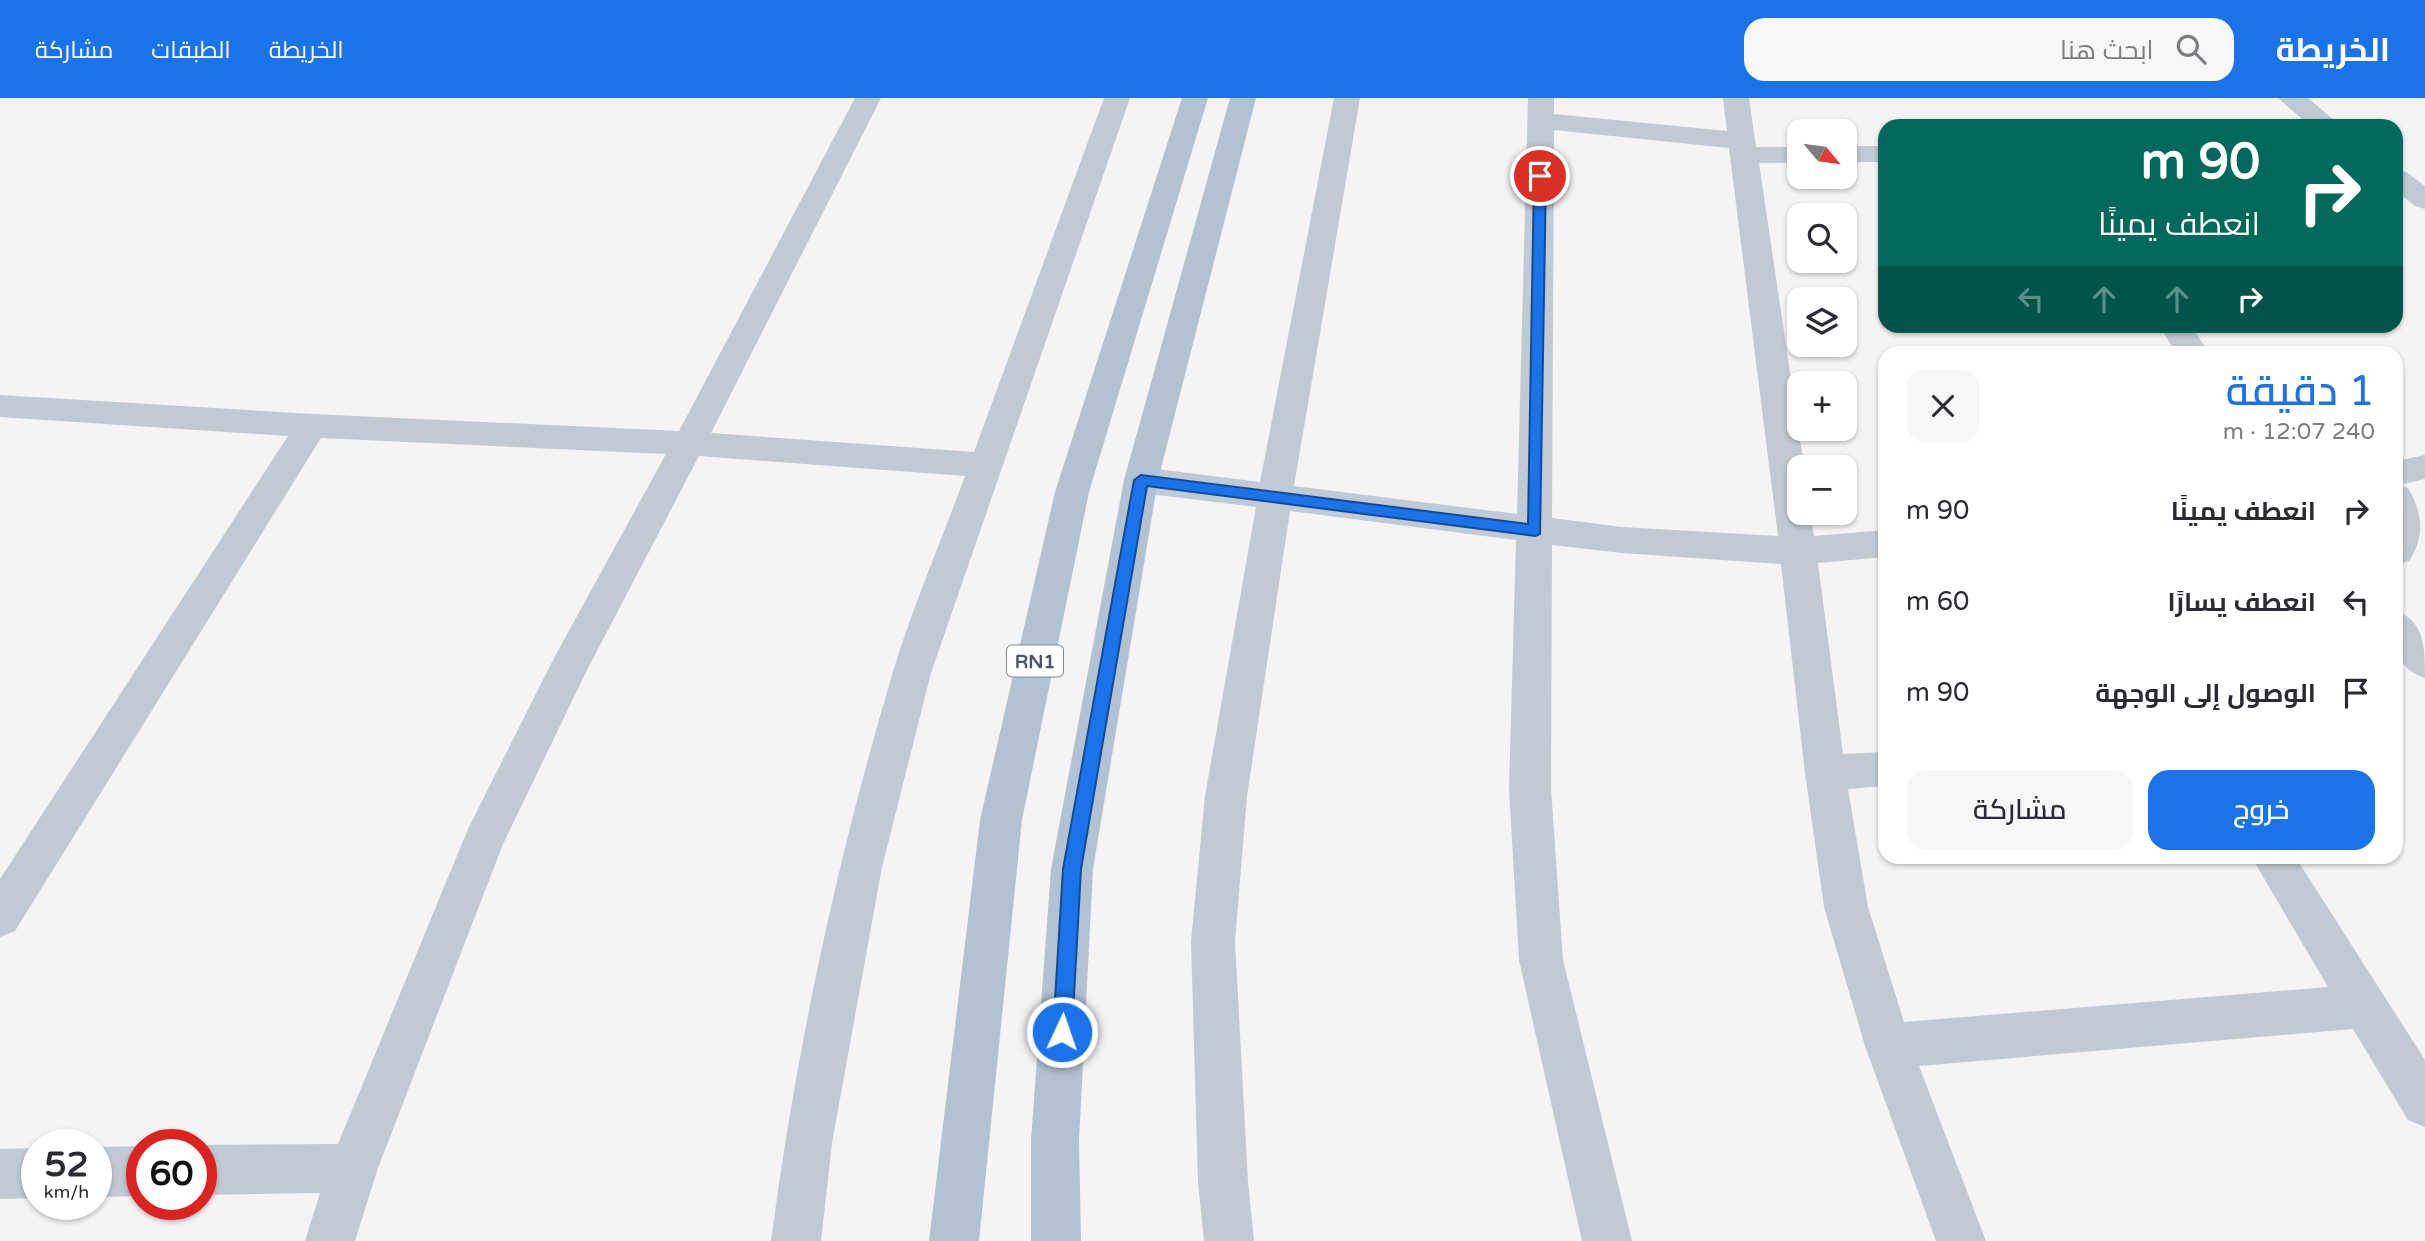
<!DOCTYPE html>
<html lang="ar">
<meta charset="utf-8">
<style>
body{margin:0;font-family:"Varela Round",Cairo,sans-serif;background:#f7f7f7;color:#2b2b33;direction:rtl;height:100vh;display:flex;flex-direction:column;font-size:26px;white-space:nowrap}
*{box-sizing:border-box;margin:0}
p{font-size:23px;color:#7c7c81}
.icon{flex:none;width:38px;height:38px;fill:none;stroke:currentColor;stroke-width:2;stroke-linecap:round;stroke-linejoin:round}
.map{position:relative;flex:1;overflow:hidden;direction:ltr}
.panel{position:absolute;left:1878px;top:248px;width:525px;height:518px;display:flex;flex-direction:column;background:#fff;border-radius:21px;box-shadow:0 2px 5px #0004;direction:rtl}
.panel>*{flex:none}
.hud{position:absolute;left:1878px;top:21px;width:525px;height:214px;border-radius:21px;box-shadow:0 2px 5px #0004;direction:rtl;background:#00695c;color:#fff;overflow:hidden}
.needle{width:46px;rotate:119deg}
.fabs{position:absolute;left:1787px;top:21px;display:grid;gap:14px}
.fabs a{display:grid;place-items:center;width:70px;height:70px;border-radius:14px;background:#fff;box-shadow:0 2px 5px #0004;font-size:35px}
.speed{position:absolute;left:21px;top:1031px;display:flex;gap:14px;font-size:35px;font-weight:700;text-align:center}
.speed>*{display:grid;place-content:center;width:91px;height:91px;border-radius:50%;background:#fff;box-shadow:0 2px 5px #0004;line-height:1}
.speed small{font-size:18px;font-weight:400}
.speed .limit{border:10px solid #d22;background:#fff;color:#111}
.pin{position:absolute;display:grid;place-items:center;width:60px;height:60px;color:#fff;margin:-30px;border:4px solid #fff;border-radius:50%;box-shadow:0 2px 7px #0007}
.me{position:absolute;width:77px;margin:-38px;rotate:3deg;stroke-linejoin:round;filter:drop-shadow(0 0 5px #0008)}
.turn{display:flex;align-items:center;gap:24px;height:147px;padding:0 28px;font-size:32px}
.turn .icon{width:91px;height:91px;stroke-width:2.5}
.turn b{display:block;font-size:49px;line-height:60px}
.lanes{display:flex;align-items:center;height:66px;padding:0 28px;background:#0003;justify-content:center;gap:35px;direction:ltr}
.lanes .off{opacity:.35}
.round{display:grid;place-items:center;flex:none;width:74px;height:74px;border-radius:21px;background:#f7f7f7}
.headline{display:flex;align-items:center;justify-content:space-between;height:119px;padding:0 28px}
h1{font-size:42px;font-weight:600;line-height:52px;color:#1a73e8}
.button{display:flex;gap:14px;margin-top:auto;padding:14px 28px}
.button a{flex:1;height:80px;border-radius:21px;background:#1a73e8;color:#fff;font-size:28px;font-weight:600;line-height:80px;text-align:center}
.button a+a{background:#f7f7f7;color:#2b2b33}
ul{padding:0;list-style:none}
li{display:flex;align-items:center;gap:21px;height:91px;padding:0 28px}
li div{flex:1}
li b{display:block;font-size:26px}
li em{font-style:normal}
header{display:flex;align-items:center;gap:42px;box-sizing:border-box;height:98px;padding:0 35px;background:#1a73e8;color:#fff}
header strong{font-size:33px}
nav{display:flex;gap:38px;margin-inline-start:auto;font-size:24px}
.search{width:490px;height:63px;background:#f7f7f7;display:flex;align-items:center;gap:18px;box-sizing:border-box;padding:0 24px;border-radius:21px;color:#7c7c81;font-size:26px}
.map>svg:first-child{display:block}
.lines{fill:none;stroke-linecap:round;stroke-linejoin:round}
.street{fill:#c1cad2;fill-rule:evenodd}
.primary{fill:#b3c2d1;fill-rule:evenodd}
.route{fill:#1a73e8;stroke:#114b97;stroke-width:2}
.labels{text-anchor:middle;stroke-width:5;stroke-linejoin:round;paint-order:stroke}
.shield{fill:#fff;stroke:#808990;stroke-width:2}
.shield-label{font-size:19px;font-weight:bold;fill:#4a5661}
</style>
<header>
<strong>الخريطة</strong>
<div class="search"><svg class="icon" aria-label="search" viewBox="0 0 24 24"><circle cx="10" cy="10" r="6"/><path d="M15 15l6 6"/></svg>ابحث هنا</div>
<nav><a>الخريطة</a><a>الطبقات</a><a>مشاركة</a></nav>
</header>
<div class="map">
<svg width="2425" height="1143" viewBox="0 0 2425 1143">
<rect width="100%" height="100%" fill="#f5f3f3"/>
<g class="lines">
<path class="street" d="M 855,0 L 881,0 L 711,335 L 974,354 L 1104,0 L 1130,0 L 931,575 L 882,769 L 832,1045 L 821,1143 L 771,1143 C 796,952 837,762 892,577 C 912,510 941,444 965,378 L 699,358 L 586,574 L 503,746 L 378,1070 L 355,1143 L 305,1143 L 320,1095 L 201,1097 L 201,1047 L 338,1046 L 468,731 L 554,560 L 666,356 L 321,340 L 15,833 L 0,839 L 0,781 L 288,338 L 0,319 L 0,297 L 312,316 L 679,333 Z
M 1334,0 L 1360,0 L 1294,388 L 1517,416 L 1528,0 L 1554,0 L 1554,16 L 1727,33 L 1723,0 L 1749,0 L 1756,49 L 1799,49 L 1799,65 L 1759,65 L 1804,369 L 1799,369 L 1799,415 L 1810,415 L 1814,438 L 1885,432 L 1885,459 L 1818,465 L 1843,656 L 1885,654 L 1885,688 L 1848,691 L 1868,809 L 1904,924 L 2328,889 L 2252,760 L 2296,760 L 2425,962 L 2425,1029 L 2408,1022 L 2353,931 L 1919,968 L 1986,1143 L 1936,1143 L 1865,948 L 1824,809 L 1805,675 L 1781,466 L 1622,455 L 1552,447 L 1551,691 L 1563,862 L 1632,1143 L 1582,1143 L 1519,862 L 1509,691 L 1516,442 L 1290,413 L 1247,698 L 1235,843 L 1248,1084 L 1254,1143 L 1204,1143 L 1198,1084 L 1191,843 L 1205,698 L 1256,409 L 1141,395 L 1129,391 L 1124,382 L 1129,373 L 1141,369 L 1260,384 ZM 1554,32 L 1729,50 L 1778,438 L 1622,429 L 1552,420 Z
M 2278,0 L 2308,0 L 2341,28 L 2310,28 Z
M 1844,48 L 1885,48 L 1885,64 L 1844,64 Z
M 2396,72 L 2406,74 L 2425,88 L 2425,111 L 2415,108 L 2396,93 Z
M 2159,228 L 2191,228 L 2210,256 L 2177,256 Z
M 2425,357 L 2425,381 L 2398,387 L 2408,390 C 2423,415 2425,439 2409,463 L 2396,467 L 2396,363 Z
M 2396,512 C 2425,524 2425,550 2425,580 C 2391,569 2395,542 2396,512 Z
M 142,1048 L 142,1098 L 96,1099 L 96,1049 Z
M 37,1050 L 37,1100 L 0,1101 L 0,1051 Z"/>
<path class="primary" d="M 1182,0 L 1208,0 L 1089,394 L 1022,722 L 979,1143 L 929,1143 L 980,722 L 1055,394 Z
M 1230,0 L 1256,0 L 1158,382 L 1093,771 L 1079,1042 L 1081,1143 L 1031,1143 L 1031,1042 L 1051,771 L 1124,382 Z"/>
</g>
<path class="route" d="M 1540,74 L 1546,78 L 1540,436 L 1535,438 L 1147,388 L 1081,771 L 1072,934 L 1069,940 L 1062,943 L 1055,940 L 1053,934 L 1063,771 L 1134,382 L 1141,377 L 1528,426 L 1534,78 Z"/>
<g class="labels">
<rect class="shield" x="1007" y="547.5" width="56" height="31" rx="5"/>
<g class="shield-label">
<text x="1035" y="570">RN1</text>
</g>
</g>
</svg>
<div class="fabs">
<a><svg class="needle" viewBox="-14 -14 28 28"><path d="M0-13l5 13h-10z" fill="#e53935"/><path d="M0 13l5-13h-10z" fill="#7c7c81"/></svg></a>
<a><svg class="icon" aria-label="search" viewBox="0 0 24 24"><circle cx="10" cy="10" r="6"/><path d="M15 15l6 6"/></svg></a>
<a><svg class="icon" aria-label="layers" viewBox="0 0 24 24"><path d="M12 4l9 5-9 5-9-5zM3 14l9 5 9-5"/></svg></a>
<a>+</a>
<a>−</a>
</div>
<div class="speed"><div>52<small>km/h</small></div><div class="limit">60</div></div>
<div class="pin" style="left:1540px;top:78px;background:#d93025"><svg class="icon" aria-label="arrive" viewBox="0 0 24 24"><path d="M6 21V4h12l-3 4 3 4H6"/></svg></div>
<svg class="me" style="left:1062px;top:934px" viewBox="-20 -20 40 40"><circle r="17" fill="#1a73e8" stroke="#fff" stroke-width="3"/><path d="M0-11L8 9 0 5-8 9z" fill="#fff"/></svg>
<div class="hud">
<div class="turn"><svg class="icon" aria-label="right" viewBox="0 0 24 24"><path d="M7 20v-9h11M14 6l5 5-5 5"/></svg><div><b>90 m</b>انعطف يمينًا</div></div>
<div class="lanes"><svg class="icon off" aria-label="left" viewBox="0 0 24 24"><path d="M17 20v-9H6M10 6l-5 5 5 5"/></svg><svg class="icon off" aria-label="ahead" viewBox="0 0 24 24"><path d="M12 20V5M6 11l6-6 6 6"/></svg><svg class="icon off" aria-label="ahead" viewBox="0 0 24 24"><path d="M12 20V5M6 11l6-6 6 6"/></svg><svg class="icon" aria-label="right" viewBox="0 0 24 24"><path d="M7 20v-9h11M14 6l5 5-5 5"/></svg></div>
</div>
<section class="panel">
<div class="headline"><div><h1>1 دقيقة</h1><p>240 m · 12:07</p></div><a class="round"><svg class="icon" aria-label="close" viewBox="0 0 24 24"><path d="M6 6l12 12M18 6L6 18"/></svg></a></div>
<ul>
<li><svg class="icon" aria-label="right" viewBox="0 0 24 24"><path d="M7 20v-9h11M14 6l5 5-5 5"/></svg><div><b>انعطف يمينًا</b></div><em>90 m</em></li>
<li><svg class="icon" aria-label="left" viewBox="0 0 24 24"><path d="M17 20v-9H6M10 6l-5 5 5 5"/></svg><div><b>انعطف يسارًا</b></div><em>60 m</em></li>
<li><svg class="icon" aria-label="arrive" viewBox="0 0 24 24"><path d="M6 21V4h12l-3 4 3 4H6"/></svg><div><b>الوصول إلى الوجهة</b></div><em>90 m</em></li>
</ul>
<div class="button"><a>خروج</a><a>مشاركة</a></div>
</section>
</div>
